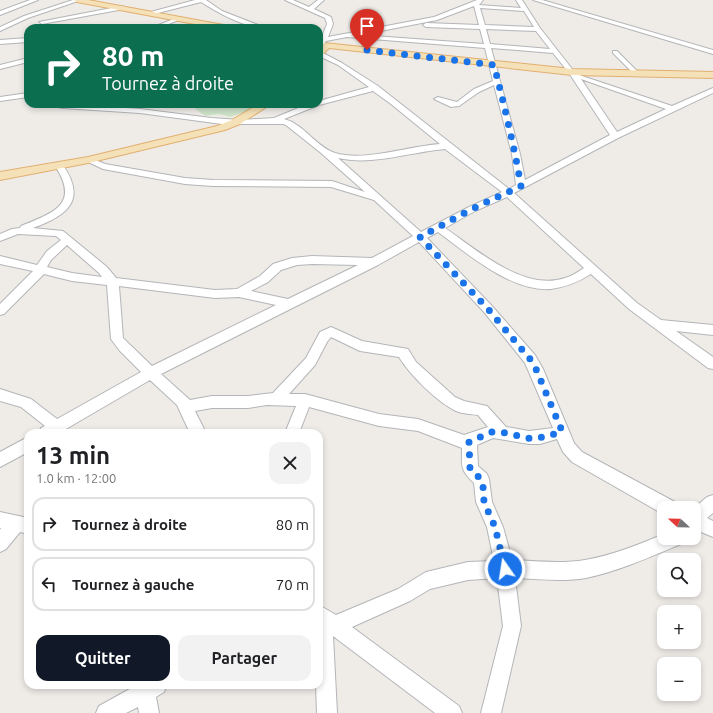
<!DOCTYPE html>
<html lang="fr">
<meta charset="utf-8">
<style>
body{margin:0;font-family:Ubuntu,sans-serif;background:#f2f2f2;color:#202124;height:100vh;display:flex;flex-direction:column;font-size:15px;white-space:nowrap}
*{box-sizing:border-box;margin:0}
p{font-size:13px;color:#757577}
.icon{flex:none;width:22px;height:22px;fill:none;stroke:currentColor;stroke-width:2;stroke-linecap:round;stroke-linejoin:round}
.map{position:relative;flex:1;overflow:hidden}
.drawer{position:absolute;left:24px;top:429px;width:299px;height:260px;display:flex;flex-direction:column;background:#fff;border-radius:12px;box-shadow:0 2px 6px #0003}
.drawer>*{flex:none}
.hud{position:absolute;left:24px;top:24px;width:299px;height:84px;border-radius:12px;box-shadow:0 2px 6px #0003;background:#0b6e4f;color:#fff;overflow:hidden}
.needle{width:26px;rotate:292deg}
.fabs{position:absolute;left:657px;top:501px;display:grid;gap:8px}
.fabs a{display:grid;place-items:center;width:44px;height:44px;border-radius:8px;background:#fff;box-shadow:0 2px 6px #0003;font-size:20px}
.pin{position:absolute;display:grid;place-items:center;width:34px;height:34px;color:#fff;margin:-41px -17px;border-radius:50% 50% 50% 0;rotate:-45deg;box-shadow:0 0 4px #0007}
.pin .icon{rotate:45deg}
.me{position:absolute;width:44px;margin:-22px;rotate:347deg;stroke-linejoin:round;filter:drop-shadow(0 0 3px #0008)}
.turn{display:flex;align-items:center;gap:14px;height:84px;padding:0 12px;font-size:18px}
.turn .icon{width:52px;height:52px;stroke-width:2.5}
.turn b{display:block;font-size:28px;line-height:34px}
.round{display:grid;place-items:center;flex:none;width:42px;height:42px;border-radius:12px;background:#f2f2f2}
.summary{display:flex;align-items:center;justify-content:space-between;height:68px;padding:0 12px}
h1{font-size:24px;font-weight:600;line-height:30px}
.action{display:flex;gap:8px;margin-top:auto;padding:8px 12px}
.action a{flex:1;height:46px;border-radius:12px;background:#111827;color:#fff;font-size:16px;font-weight:600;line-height:46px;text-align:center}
.action a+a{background:#f2f2f2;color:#202124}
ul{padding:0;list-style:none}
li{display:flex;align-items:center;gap:12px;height:54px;margin:0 8px 6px;padding:0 4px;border:2px solid #e0e0e0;border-radius:12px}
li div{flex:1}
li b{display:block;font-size:15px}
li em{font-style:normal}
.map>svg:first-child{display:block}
.green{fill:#cce3c8}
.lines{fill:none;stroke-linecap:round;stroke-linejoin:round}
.minor-casing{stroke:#b3b5b8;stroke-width:2}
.major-casing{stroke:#e1af70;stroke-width:2}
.minor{fill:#fff;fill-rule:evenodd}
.major{fill:#f5e1b7;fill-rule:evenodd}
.route{stroke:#1a73e8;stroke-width:7;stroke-dasharray:0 12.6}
</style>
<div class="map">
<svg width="713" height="713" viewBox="0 0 713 713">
<rect width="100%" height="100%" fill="#efece8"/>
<path class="green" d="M 189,104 L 254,104 L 247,111 L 230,117 L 219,114 L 205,116 Z"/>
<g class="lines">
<g class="minor-casing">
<path id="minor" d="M 30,0 L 38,0 L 0,15 L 0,11 Z
M 73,0 L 81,0 L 28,18 L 0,31 L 0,27 L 24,16 Z
M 195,0 L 206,0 L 222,11 L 266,28 C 245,28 218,13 201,2 L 150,15 L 147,13 Z
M 285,0 L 293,0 L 309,7 L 318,0 L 324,0 L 314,9 L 331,17 L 333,24 L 328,37 L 434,17 L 477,0 L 483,0 L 479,5 L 521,8 L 516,0 L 522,0 L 540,28 L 576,74 L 672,106 L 713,88 L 713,93 L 618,138 L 514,193 L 637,303 L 661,320 L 713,325 L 713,335 L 676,331 L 713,357 L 713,369 L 708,368 L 629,309 L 591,274 C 578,282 566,287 551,289 C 511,292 468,254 438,232 L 427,238 L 492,306 L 535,355 L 543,369 L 574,443 L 582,452 L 675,502 L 677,508 L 664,508 L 663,514 L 572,462 L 563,452 L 557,439 L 540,444 L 529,444 L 493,438 L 477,445 L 478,466 L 487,474 L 489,479 L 492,502 L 503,527 L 512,560 C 536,561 561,564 585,560 C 613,555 638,545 664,534 L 664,538 L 683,538 L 681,544 C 650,557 619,571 586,578 C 563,582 538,579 515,578 L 521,626 L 501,713 L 481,713 L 503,626 L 497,578 L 468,580 L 430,589 L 410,601 L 352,627 L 459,706 L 462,713 L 435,713 L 333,636 L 337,713 L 317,713 L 316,685 L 319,685 L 319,605 L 336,615 L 398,589 L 426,572 L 468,562 L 494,561 L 487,527 L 476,502 L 474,483 C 460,470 462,467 462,448 L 418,431 L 379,426 L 309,407 L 299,433 L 285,433 L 296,406 L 267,405 L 248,408 L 212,408 L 195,411 L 206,433 L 190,433 L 177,405 L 150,380 L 59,433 L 39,433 L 41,428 L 45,426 L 21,407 L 0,401 L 0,389 L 31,399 L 57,419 L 141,372 L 120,351 L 111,339 L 107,285 L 72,281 L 44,274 L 4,314 L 0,315 L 0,304 L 33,271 L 0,264 L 0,256 L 37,265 L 47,251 L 61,240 L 56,236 L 18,234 L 0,241 L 0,234 L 12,229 L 20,228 L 21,226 C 52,213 81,205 55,166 L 56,164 L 62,164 C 88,200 67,216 33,228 L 63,231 L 107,267 L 116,278 L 215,290 L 237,289 L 260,276 L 273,264 L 292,258 L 312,256 L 372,258 L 413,236 L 374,200 L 331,187 L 213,186 L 185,184 L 103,169 L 84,160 L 88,157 L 105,164 L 185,178 L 213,180 L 332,181 L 365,192 L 321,153 L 286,125 L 283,124 L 222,124 L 140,113 L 63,108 L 52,106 L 48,104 L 72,104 L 140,109 L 211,118 L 240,120 L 274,118 L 308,104 L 319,104 L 319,101 L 369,87 L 338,65 L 319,56 L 319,51 L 342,63 L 378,86 L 509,189 L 516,185 L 512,154 L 494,85 L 479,92 L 459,106 L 451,107 L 434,99 L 438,97 L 457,102 L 474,89 L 493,81 L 485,48 L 347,37 L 326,41 L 324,45 L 322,46 L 319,44 L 327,24 L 325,18 ZM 474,6 L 479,25 L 426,23 L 423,25 L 426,27 L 480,29 L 484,44 L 360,35 L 437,20 ZM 480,8 L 524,11 L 534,27 L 485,25 ZM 486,29 L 536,31 L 550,49 L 490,44 ZM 491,48 L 553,53 L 569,73 L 610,135 L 525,180 L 520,154 ZM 581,79 L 666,109 L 617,132 ZM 373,91 L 391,104 L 440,144 C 408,146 365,162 335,153 C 315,146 304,124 284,119 L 319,105 ZM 445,149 L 502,192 L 469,207 L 421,232 L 338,158 C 372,166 410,152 445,149 ZM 507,197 L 584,268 C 578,272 572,276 565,278 C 524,292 477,250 445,228 L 475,211 ZM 419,242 L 484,312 L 525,363 L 553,428 L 529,431 L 506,427 L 487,406 L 464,401 L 455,397 L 416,362 L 408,349 L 362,341 L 331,327 L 320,332 L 306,358 L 273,393 L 248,396 L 212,396 L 190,400 L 161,374 L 378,265 ZM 67,245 L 99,273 L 102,277 L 72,273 L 47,267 L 51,260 ZM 312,264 L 358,265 L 288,299 L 251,291 L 268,282 L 281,270 L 297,265 ZM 119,286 L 215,298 L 239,297 L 276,305 L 152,366 L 123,338 ZM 331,337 L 360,351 L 399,357 C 410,375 437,402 456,411 C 463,414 471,414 478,415 L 488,427 L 464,435 L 418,419 L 379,414 L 305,394 L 289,394 L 315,365 L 327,342 Z
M 533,0 L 542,0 L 713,50 L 713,54 Z
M 122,6 L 124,7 L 124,9 L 42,24 L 39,22 Z
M 176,18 L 181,19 L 159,28 L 151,28 Z
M 28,38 L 28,42 L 0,44 L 0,40 Z
M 613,51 L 617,51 L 639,73 L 639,75 L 635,75 L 613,53 Z
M 28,58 L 28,62 L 0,69 L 0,65 Z
M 28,93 L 28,97 L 0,101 L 0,97 Z
M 28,437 L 28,452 L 0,467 L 0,452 Z
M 713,495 L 713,513 L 707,518 L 713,521 L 713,537 L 694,529 L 694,508 L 707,497 Z
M 0,512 L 28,518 L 28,534 L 20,532 L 6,549 L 0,552 L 0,530 L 1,528 L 0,528 Z
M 137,685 L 167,685 L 164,692 L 156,697 L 159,713 L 139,713 L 138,707 L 126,713 L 96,713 L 99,706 Z"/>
</g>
<g class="major-casing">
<path id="major" d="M 74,0 L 88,0 L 229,26 L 233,28 L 216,28 L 77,2 Z
M 324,43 L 572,69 L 713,72 L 713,78 L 572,75 L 329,48 L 322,55 L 319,56 L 319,48 Z
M 259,104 L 271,104 L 240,124 L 225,130 L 88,163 L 0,180 L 0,172 L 88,157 L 217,126 L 232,120 Z"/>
</g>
<use href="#minor" class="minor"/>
<use href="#major" class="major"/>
</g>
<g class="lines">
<path class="route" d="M 367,50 L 494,65 C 504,105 514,145 521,186 L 472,209 L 420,237 L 488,309 L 530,359 L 536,369 L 562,431 L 549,436 L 532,439 L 501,432 L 492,432 L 469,442 L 470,469 L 481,479 L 483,486 L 484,502 L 495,527 L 505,569"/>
</g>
</svg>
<div class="fabs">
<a><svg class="needle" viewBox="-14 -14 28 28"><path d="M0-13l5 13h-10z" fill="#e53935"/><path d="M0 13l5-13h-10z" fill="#757577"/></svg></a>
<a><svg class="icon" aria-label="search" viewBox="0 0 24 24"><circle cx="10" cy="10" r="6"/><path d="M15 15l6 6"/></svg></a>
<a>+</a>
<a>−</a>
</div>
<div class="pin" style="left:367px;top:50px;background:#d93025"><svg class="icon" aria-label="arrive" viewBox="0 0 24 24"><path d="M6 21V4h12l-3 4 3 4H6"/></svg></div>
<svg class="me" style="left:505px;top:569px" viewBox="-20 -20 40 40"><circle r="17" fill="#1a73e8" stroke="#fff" stroke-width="3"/><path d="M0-11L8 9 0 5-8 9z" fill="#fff"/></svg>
<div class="hud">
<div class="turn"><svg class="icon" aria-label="right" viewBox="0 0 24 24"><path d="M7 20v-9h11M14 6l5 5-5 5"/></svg><div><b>80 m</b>Tournez à droite</div></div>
</div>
<section class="drawer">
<div class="summary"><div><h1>13 min</h1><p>1.0 km · 12:00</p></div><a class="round"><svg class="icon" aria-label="close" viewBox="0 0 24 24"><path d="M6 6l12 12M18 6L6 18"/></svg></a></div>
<ul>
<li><svg class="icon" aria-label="right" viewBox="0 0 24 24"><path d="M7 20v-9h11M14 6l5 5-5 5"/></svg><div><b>Tournez à droite</b></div><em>80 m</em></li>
<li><svg class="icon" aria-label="left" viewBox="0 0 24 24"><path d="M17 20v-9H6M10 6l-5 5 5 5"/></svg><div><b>Tournez à gauche</b></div><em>70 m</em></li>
</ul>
<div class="action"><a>Quitter</a><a>Partager</a></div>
</section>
</div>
